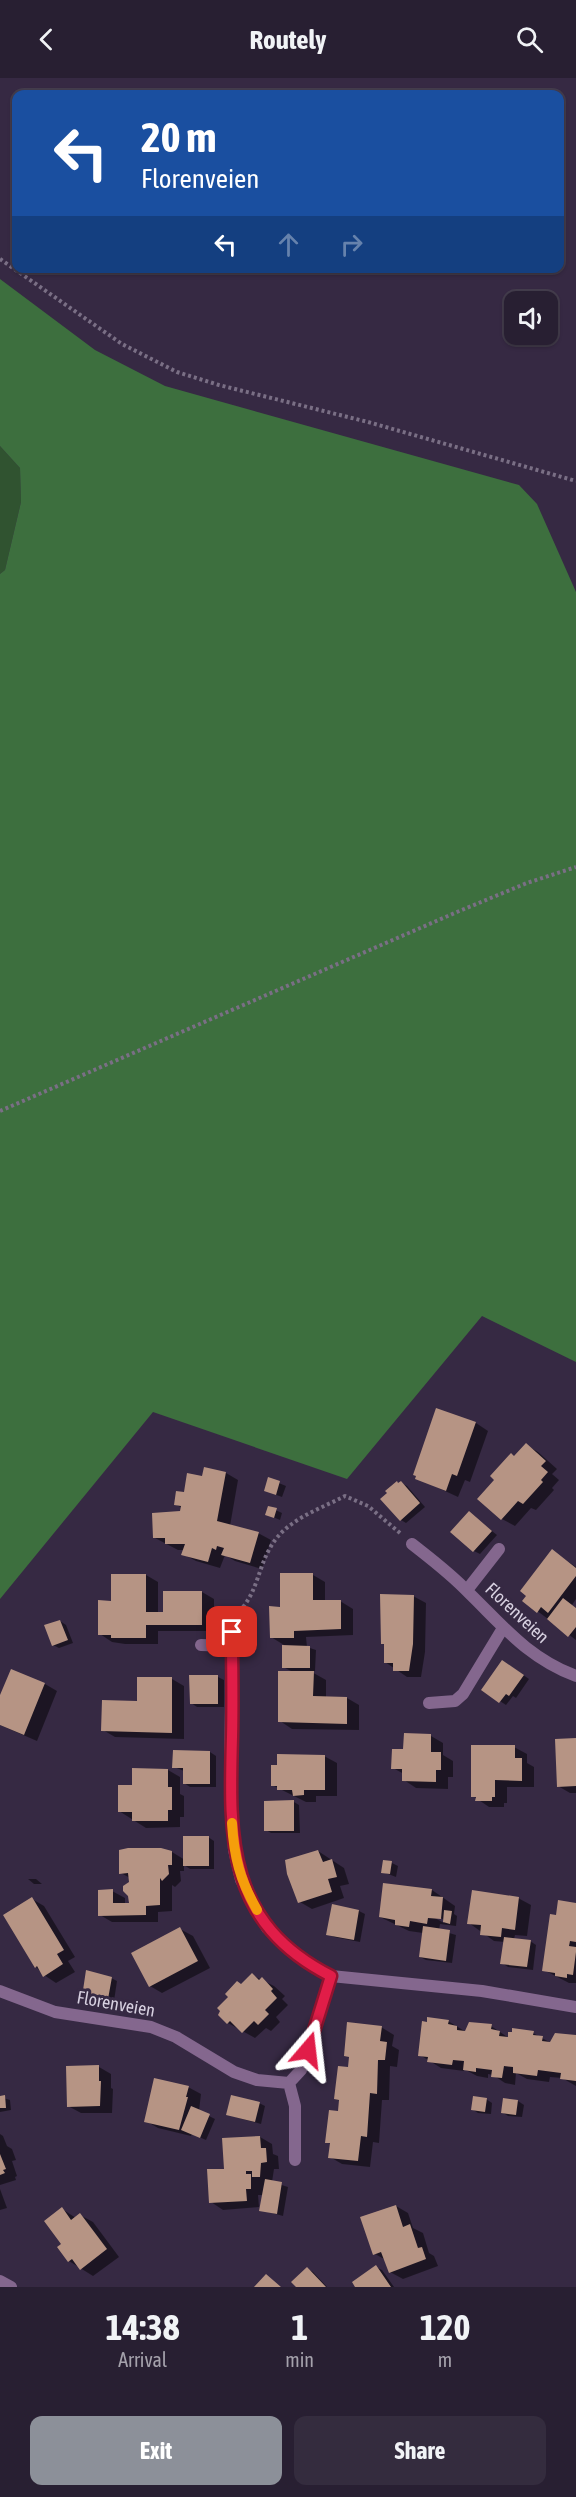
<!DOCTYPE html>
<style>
body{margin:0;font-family:"Asap Condensed",sans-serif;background:#342c3e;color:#f1f3f6;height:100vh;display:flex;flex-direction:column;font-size:22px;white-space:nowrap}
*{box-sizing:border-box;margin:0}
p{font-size:20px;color:#a5a2ac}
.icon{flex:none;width:33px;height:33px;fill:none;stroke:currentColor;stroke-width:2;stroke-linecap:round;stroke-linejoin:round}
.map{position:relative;height:2209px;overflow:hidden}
.side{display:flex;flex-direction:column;background:#281f32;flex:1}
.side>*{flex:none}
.banner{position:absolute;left:12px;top:12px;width:552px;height:183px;border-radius:12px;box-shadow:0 2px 4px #0004,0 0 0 2px #443d4d;background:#1a4fa0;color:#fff;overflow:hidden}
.buttons{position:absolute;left:504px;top:213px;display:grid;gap:12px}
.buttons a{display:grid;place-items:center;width:54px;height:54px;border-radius:12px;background:#281f32;box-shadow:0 2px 4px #0004,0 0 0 2px #443d4d;font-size:30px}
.pin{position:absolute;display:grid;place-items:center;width:51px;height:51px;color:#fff;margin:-26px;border-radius:12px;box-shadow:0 3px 9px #0006}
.me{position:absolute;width:66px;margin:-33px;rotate:17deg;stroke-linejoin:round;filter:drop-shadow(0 0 4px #0008)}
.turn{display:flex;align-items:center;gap:21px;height:126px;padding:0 30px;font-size:27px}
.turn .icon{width:78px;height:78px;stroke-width:2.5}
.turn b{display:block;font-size:42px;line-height:51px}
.lanes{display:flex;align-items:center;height:57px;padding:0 30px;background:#0003;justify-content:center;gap:30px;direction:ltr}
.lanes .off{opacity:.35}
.eta{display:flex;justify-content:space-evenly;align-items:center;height:102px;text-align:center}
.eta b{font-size:36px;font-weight:700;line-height:42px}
.button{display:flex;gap:12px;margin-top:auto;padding:12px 30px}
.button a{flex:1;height:69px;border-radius:12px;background:#8c9099;color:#fff;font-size:24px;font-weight:700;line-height:69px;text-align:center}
.button a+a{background:#342c3e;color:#f1f3f6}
header{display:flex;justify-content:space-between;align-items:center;height:78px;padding:0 30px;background:#281f32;font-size:27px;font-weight:700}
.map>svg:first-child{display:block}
.green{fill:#305330}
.forest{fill:#3d6f3e}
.shadow{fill:#0007;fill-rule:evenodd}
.building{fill:#b69484}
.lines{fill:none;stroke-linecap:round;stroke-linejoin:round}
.path{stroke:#7a6f85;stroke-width:4;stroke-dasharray:3 3;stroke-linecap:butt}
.service{stroke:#84678e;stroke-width:12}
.minor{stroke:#84678e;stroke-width:12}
.route-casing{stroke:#92132f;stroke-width:15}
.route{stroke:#e11d48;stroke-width:10}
.slow{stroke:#f59e0b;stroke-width:10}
.labels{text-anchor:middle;stroke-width:6;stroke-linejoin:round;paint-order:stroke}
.street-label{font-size:18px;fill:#d7d0e0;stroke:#362943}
</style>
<header><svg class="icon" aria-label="back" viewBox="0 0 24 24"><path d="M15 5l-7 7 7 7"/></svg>Routely<svg class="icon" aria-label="search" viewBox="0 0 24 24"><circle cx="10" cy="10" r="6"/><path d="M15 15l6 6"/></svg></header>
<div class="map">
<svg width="576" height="2209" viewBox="0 0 576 2209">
<rect width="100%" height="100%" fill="#362943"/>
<path class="green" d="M 0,368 L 20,390 L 21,424 L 5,492 L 0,496 Z"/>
<path class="forest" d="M 0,201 L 95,272 L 165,308 L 519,407 L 537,426 L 576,514 L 576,1284 L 482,1238 L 347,1401 L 153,1334 L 0,1521 L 0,496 L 5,492 L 21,424 L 20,390 L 0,368 Z"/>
<path class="shadow" d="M 437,1332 L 476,1345 L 488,1353 L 470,1404 L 465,1402 L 458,1419 L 417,1400 Z
M 526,1367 L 538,1374 L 557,1391 L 552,1396 L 559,1402 L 552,1410 L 554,1412 L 536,1432 L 531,1430 L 515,1448 L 502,1441 L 479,1421 Z
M 226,1395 L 238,1402 L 230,1448 L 258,1455 L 271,1462 L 262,1491 L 235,1483 L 225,1477 L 220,1490 L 196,1483 L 183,1476 L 185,1472 L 178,1472 L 155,1460 L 182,1435 L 182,1430 L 175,1426 L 185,1416 L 204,1400 Z
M 269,1401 L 286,1408 L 282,1419 L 271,1415 Z
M 401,1405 L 407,1408 L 425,1429 L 406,1445 L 401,1442 L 399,1407 Z
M 269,1429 L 282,1435 L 280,1442 L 273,1439 Z
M 469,1435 L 497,1457 L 480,1476 L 474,1473 Z
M 552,1473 L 576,1489 L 576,1521 L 572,1527 L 576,1530 L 576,1562 L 524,1523 Z
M 146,1497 L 158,1504 L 158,1536 L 165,1536 L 202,1514 L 214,1521 L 214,1553 L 158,1553 L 158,1566 L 125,1566 L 112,1564 L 100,1556 L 113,1524 Z
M 313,1497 L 325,1504 L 325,1523 L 340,1523 L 353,1531 L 353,1557 L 306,1559 L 307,1569 L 316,1572 L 315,1593 L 310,1593 L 326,1602 L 326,1620 L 347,1620 L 359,1627 L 359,1652 L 292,1651 L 280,1643 L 293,1594 L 283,1589 L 284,1567 L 271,1559 L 281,1530 Z
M 413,1518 L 426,1525 L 425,1574 L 421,1599 L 407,1599 L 385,1584 L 385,1567 L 382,1565 Z
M 60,1543 L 66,1547 L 73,1565 L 59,1570 L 53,1567 Z
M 509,1587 L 529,1601 L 516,1620 L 513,1618 L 506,1627 L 483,1612 Z
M 218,1599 L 224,1602 L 224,1629 L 197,1629 L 191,1625 Z
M 172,1601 L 184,1608 L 184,1661 L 115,1659 L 103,1652 Z
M 45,1606 L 57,1613 L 37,1663 L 0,1647 L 0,1621 Z
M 431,1658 L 443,1665 L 443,1677 L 453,1683 L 453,1699 L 448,1699 L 448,1711 L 416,1710 L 404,1702 L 404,1696 L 393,1690 L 405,1673 Z
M 576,1662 L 576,1715 L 570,1715 L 558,1708 Z
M 514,1669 L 527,1676 L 527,1685 L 534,1689 L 534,1709 L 507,1709 L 507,1725 L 504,1725 L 504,1729 L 489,1729 L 473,1718 Z
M 210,1674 L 216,1678 L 216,1709 L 190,1709 L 184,1705 L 184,1693 L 174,1689 Z
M 324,1678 L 337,1685 L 337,1718 L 316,1718 L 316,1724 L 306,1724 L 272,1707 Z
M 168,1692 L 180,1699 L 180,1716 L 184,1718 L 184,1739 L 180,1739 L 180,1749 L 146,1750 L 119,1733 L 133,1708 Z
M 294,1724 L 299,1727 L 300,1755 L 271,1755 L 266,1752 Z
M 208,1759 L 214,1763 L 214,1791 L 190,1791 L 184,1787 L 184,1793 L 180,1793 L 181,1803 L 175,1809 L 172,1807 L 172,1833 L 158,1834 L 158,1844 L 112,1844 L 100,1837 L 112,1813 L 125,1820 L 125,1826 L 130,1826 L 130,1800 L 121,1795 L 172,1774 L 185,1782 Z
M 318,1773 L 344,1790 L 349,1806 L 340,1808 L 344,1820 L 312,1831 L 300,1824 Z
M 392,1785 L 398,1788 L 396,1799 L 383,1794 Z
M 28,1801 L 36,1801 L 42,1806 L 34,1806 Z
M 432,1812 L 455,1828 L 454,1836 L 457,1838 L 456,1848 L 440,1846 L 439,1852 L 456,1857 L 452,1885 L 426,1882 L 420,1879 L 423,1855 L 409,1853 L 380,1839 ZM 435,1836 L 444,1842 L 444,1845 L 433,1839 Z
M 518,1820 L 531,1827 L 527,1858 L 515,1857 L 514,1861 L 530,1863 L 536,1867 L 533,1892 L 508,1889 L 502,1885 L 505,1864 L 494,1863 L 469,1845 Z
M 32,1821 L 44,1828 L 75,1879 L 68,1883 L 75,1894 L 56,1905 L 44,1897 L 36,1889 Z
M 576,1826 L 576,1905 L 569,1905 L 544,1892 L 557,1838 Z
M 333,1828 L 359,1833 L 365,1836 L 360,1864 L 334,1859 L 328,1856 Z
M 180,1851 L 193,1858 L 210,1890 L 162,1915 L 150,1908 Z
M 252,1897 L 274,1908 L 285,1918 L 282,1921 L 288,1927 L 276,1939 L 280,1944 L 271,1953 L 266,1950 L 255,1960 L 228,1945 L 220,1937 Z
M 111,1900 L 117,1903 L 114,1923 L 89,1921 L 84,1918 Z
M 448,1943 L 466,1954 L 491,1948 L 509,1960 L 533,1955 L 551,1965 L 576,1959 L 576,2008 L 562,2000 L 550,1999 L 549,2004 L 527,2001 L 516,1995 L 515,2007 L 505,2005 L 493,1997 L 488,1996 L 488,2000 L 477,1998 L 464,1991 L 464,1993 L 441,1990 L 420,1977 Z
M 381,1949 L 394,1957 L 392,1968 L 399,1972 L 397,1989 L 390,1988 L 389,2022 L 382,2022 L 379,2065 L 373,2064 L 370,2089 L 342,2086 L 330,2079 L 331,2066 L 327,2064 L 339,2034 L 340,2023 L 336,2021 L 349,1990 L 350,1980 L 345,1977 Z
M 99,1989 L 111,1996 L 111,2010 L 113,2011 L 112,2035 L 81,2035 L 68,2028 Z
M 188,2009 L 201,2016 L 199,2033 L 215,2041 L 206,2062 L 192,2056 L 191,2058 L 158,2050 L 146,2043 Z
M 0,2019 L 10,2022 L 11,2032 L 0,2034 Z
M 486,2021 L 492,2025 L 491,2036 L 478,2035 L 472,2031 Z
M 504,2022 L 518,2023 L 524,2027 L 522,2039 L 508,2038 L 502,2034 Z
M 259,2025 L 265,2028 L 261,2046 L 228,2037 Z
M 0,2056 L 3,2058 L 7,2068 L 12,2071 L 16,2082 L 12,2083 L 17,2098 L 15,2099 L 16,2102 L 0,2107 Z
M 260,2059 L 272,2066 L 273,2076 L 278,2078 L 279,2091 L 274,2091 L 272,2104 L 288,2109 L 283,2138 L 261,2132 L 263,2117 L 258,2117 L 259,2129 L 223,2132 L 211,2124 L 225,2092 Z
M 0,2111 L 7,2130 L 0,2132 Z
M 396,2128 L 408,2135 L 413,2150 L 423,2155 L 429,2175 L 434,2178 L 438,2188 L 403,2201 L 390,2194 L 386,2182 L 375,2176 Z
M 62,2131 L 76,2140 L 80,2137 L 93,2144 L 119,2179 L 93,2198 L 69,2183 L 63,2167 Z
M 376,2189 L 382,2192 L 394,2209 L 357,2209 Z
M 307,2191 L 313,2194 L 327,2209 L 298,2209 Z"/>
<path class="building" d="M 436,1330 L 476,1344 L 457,1398 L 452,1396 L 446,1413 L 415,1401 L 416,1398 L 413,1397 Z
M 526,1365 L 546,1383 L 541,1388 L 548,1394 L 541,1402 L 543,1404 L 523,1426 L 518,1423 L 501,1442 L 477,1421 L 494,1402 L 490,1398 L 511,1375 L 514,1378 Z
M 204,1389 L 226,1394 L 217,1443 L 259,1454 L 250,1485 L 221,1477 L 224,1470 L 217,1468 L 216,1472 L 212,1470 L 208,1484 L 181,1477 L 185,1466 L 165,1466 L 165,1460 L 153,1460 L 152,1435 L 180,1433 L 181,1428 L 174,1427 L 176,1413 L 184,1414 L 187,1395 L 202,1398 Z
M 268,1399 L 280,1403 L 276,1417 L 264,1413 Z
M 397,1403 L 398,1405 L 401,1403 L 420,1425 L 400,1443 L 380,1421 L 387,1415 L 385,1413 Z
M 268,1428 L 277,1430 L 274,1440 L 265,1437 Z
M 469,1433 L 492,1453 L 473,1474 L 450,1454 Z
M 552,1471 L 576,1490 L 576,1498 L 548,1535 L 541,1529 L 537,1535 L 522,1523 L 526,1518 L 520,1513 Z
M 280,1495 L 313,1495 L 313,1522 L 341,1522 L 341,1551 L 294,1553 L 294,1560 L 270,1560 L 269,1528 L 280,1529 Z
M 111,1496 L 146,1496 L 146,1534 L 163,1534 L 163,1513 L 202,1513 L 202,1547 L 146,1547 L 146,1560 L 111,1560 L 111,1557 L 98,1557 L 98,1522 L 111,1523 Z
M 380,1516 L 414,1517 L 413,1566 L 409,1593 L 393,1593 L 393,1585 L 384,1585 L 384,1566 L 381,1566 Z
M 563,1520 L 576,1530 L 576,1549 L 568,1559 L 547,1541 Z
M 60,1542 L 68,1562 L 52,1568 L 44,1547 Z
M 282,1567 L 310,1568 L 310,1590 L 282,1590 Z
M 502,1582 L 524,1597 L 509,1618 L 506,1616 L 499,1625 L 481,1612 Z
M 11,1591 L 45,1605 L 24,1657 L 0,1647 L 0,1617 Z
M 278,1593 L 314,1593 L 313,1618 L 347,1619 L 347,1646 L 278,1644 Z
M 189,1597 L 218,1597 L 218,1626 L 190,1626 Z
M 137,1599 L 172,1599 L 172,1655 L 101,1653 L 102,1622 L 137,1623 Z
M 404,1655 L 431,1656 L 431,1674 L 441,1674 L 441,1692 L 436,1692 L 436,1704 L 402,1703 L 402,1691 L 391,1691 L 392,1671 L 403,1671 Z
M 576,1660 L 576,1708 L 557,1709 L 555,1661 Z
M 471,1667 L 515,1667 L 515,1680 L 522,1680 L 522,1703 L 495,1702 L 495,1719 L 492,1719 L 492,1723 L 475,1723 L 476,1719 L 471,1719 Z
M 173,1672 L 210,1673 L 210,1706 L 183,1706 L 183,1690 L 172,1690 Z
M 277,1676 L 325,1677 L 325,1712 L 304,1712 L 304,1717 L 293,1718 L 292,1712 L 277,1712 L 277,1708 L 271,1708 L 271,1687 L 277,1687 Z
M 132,1690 L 168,1691 L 168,1709 L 172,1709 L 172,1732 L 168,1732 L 168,1743 L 132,1743 L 132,1734 L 118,1734 L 118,1707 L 132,1707 Z
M 294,1722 L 294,1753 L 264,1753 L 264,1723 Z
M 183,1758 L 209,1758 L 209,1788 L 183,1788 Z
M 128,1770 L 161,1770 L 172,1773 L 172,1787 L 168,1787 L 169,1796 L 162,1803 L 160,1800 L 160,1827 L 146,1828 L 146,1837 L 98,1838 L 98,1812 L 113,1811 L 113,1825 L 129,1825 L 128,1818 L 123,1813 L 123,1808 L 129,1804 L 128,1795 L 119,1796 L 119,1772 Z
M 318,1772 L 323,1784 L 332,1781 L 337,1799 L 328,1801 L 332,1814 L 298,1825 L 287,1796 L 285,1782 Z
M 383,1782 L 392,1783 L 390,1796 L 381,1795 Z
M 383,1805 L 432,1811 L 431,1818 L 443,1819 L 441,1841 L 428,1840 L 427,1846 L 410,1843 L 409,1849 L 395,1847 L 395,1842 L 379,1839 Z
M 472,1812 L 519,1819 L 515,1852 L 502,1850 L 501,1859 L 480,1857 L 481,1847 L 467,1846 Z
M 32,1819 L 64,1872 L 57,1876 L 63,1886 L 43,1899 L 37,1888 L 35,1890 L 3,1837 Z
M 558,1822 L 576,1825 L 576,1864 L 570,1863 L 569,1868 L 576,1869 L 576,1874 L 573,1897 L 567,1896 L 567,1900 L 555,1898 L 555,1895 L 542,1893 L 550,1836 L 556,1837 Z
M 332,1826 L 359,1832 L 354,1862 L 326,1857 Z
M 444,1832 L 452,1833 L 450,1846 L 443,1844 Z
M 423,1848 L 450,1852 L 446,1883 L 419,1879 Z
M 180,1849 L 198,1883 L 149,1909 L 131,1875 Z
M 504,1859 L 531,1862 L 527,1889 L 500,1886 Z
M 86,1892 L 112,1899 L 108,1921 L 82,1919 Z
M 252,1895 L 259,1902 L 262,1899 L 273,1911 L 271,1913 L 277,1920 L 265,1932 L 269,1936 L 258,1947 L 254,1943 L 242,1955 L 230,1943 L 227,1946 L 218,1937 L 220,1933 L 217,1930 L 228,1919 L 225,1916 L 237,1903 L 241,1906 Z
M 427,1939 L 449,1942 L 448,1946 L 457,1948 L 457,1952 L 465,1953 L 469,1944 L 492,1946 L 491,1951 L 500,1953 L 499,1958 L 508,1959 L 508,1954 L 512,1954 L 512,1950 L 534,1953 L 533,1957 L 543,1958 L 542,1963 L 550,1964 L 555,1955 L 576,1957 L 576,2003 L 560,2001 L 561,1995 L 538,1992 L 537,1998 L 513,1995 L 513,1989 L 504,1988 L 502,2000 L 491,1999 L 492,1992 L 476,1990 L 476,1994 L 463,1992 L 464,1983 L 453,1982 L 452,1987 L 427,1984 L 428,1979 L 418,1978 L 422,1943 L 427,1944 Z
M 347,1944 L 382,1948 L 380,1963 L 387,1964 L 385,1982 L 378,1982 L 377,2016 L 370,2015 L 367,2059 L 361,2058 L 358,2083 L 328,2080 L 330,2065 L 325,2065 L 329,2032 L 338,2033 L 339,2022 L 334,2021 L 338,1988 L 348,1989 L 349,1979 L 344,1978 Z
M 99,1987 L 99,2003 L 101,2003 L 100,2028 L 67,2029 L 66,1988 Z
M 154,2000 L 189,2008 L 186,2019 L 188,2019 L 179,2052 L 144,2044 Z
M 5,2017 L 6,2030 L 0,2030 L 0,2018 Z
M 231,2017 L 260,2024 L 255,2044 L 226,2037 Z
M 473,2018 L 487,2020 L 485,2034 L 471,2032 Z
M 503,2020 L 518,2022 L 516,2037 L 501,2035 Z
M 191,2028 L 210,2036 L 200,2060 L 181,2052 Z
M 260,2058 L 261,2070 L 266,2070 L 267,2084 L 261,2085 L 260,2099 L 252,2099 L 252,2093 L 246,2093 L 246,2096 L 251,2096 L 251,2111 L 246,2111 L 247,2123 L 209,2125 L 207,2091 L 224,2091 L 222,2060 Z
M 0,2076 L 6,2091 L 3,2092 L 5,2095 L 0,2097 Z
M 265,2101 L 282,2104 L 277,2136 L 259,2133 Z
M 396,2127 L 403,2149 L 410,2146 L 418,2170 L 422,2169 L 426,2181 L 389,2195 L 381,2174 L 373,2177 L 360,2139 Z
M 62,2129 L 71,2142 L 80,2135 L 107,2171 L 80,2192 L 72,2181 L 68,2184 L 57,2169 L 61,2166 L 44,2143 Z
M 376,2187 L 391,2209 L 355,2209 L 352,2204 Z
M 307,2189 L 326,2209 L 296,2209 L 291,2204 Z
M 266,2196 L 281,2209 L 254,2209 Z"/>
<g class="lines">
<path class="path" d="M 0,181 L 122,266 L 177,294 L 219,307 L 368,344 L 576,403
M 0,1033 L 457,834 L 527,805 L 576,789
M 243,1529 C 257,1512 259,1489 270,1470 C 285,1442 318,1432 345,1418 L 368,1428 L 400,1455"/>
<path class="service" d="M 429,1625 L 455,1623 L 463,1616 L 503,1550"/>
<path class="minor" d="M 412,1466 C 431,1481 451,1496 468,1514 C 503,1548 528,1580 576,1598
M 467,1512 L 499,1471
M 232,1541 L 230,1702 L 234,1772 L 241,1802 L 267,1850 L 307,1885 L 331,1898 L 482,1913 L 576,1929
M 201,1567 L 232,1568
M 0,1913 L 55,1934 L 151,1949 L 176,1959 L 234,1994 L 257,2002 L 289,2005
M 289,2005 L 301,1992 L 331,1898
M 289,2005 L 295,2028 L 295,2082
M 0,2203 L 11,2209"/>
</g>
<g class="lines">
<g class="route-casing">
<path id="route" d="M 232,1554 C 232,1589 233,1624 232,1659 C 229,1762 227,1845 331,1898 L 308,1972"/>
</g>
<use href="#route" class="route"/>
<path class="slow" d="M 232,1745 C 234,1779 240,1802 257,1832"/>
</g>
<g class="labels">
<g class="street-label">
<text transform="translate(517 1535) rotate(43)" y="6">Florenveien</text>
<text transform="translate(116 1926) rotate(10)" y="6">Florenveien</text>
</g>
</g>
</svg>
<div class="buttons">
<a><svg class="icon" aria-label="sound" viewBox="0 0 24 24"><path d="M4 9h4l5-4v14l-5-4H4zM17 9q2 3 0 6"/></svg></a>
</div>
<div class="pin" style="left:232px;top:1554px;background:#d93025"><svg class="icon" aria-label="arrive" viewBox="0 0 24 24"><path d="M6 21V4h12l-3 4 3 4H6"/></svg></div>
<svg class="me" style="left:308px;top:1972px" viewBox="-20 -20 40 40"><path d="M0-17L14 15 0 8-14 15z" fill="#e11d48" stroke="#fff" stroke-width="4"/></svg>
<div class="banner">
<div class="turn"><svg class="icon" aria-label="left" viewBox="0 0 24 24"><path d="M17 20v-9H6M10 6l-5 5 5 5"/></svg><div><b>20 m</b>Florenveien</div></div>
<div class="lanes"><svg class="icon" aria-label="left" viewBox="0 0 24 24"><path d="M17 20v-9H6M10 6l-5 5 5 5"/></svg><svg class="icon off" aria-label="ahead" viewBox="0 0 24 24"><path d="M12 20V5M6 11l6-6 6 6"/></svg><svg class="icon off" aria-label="right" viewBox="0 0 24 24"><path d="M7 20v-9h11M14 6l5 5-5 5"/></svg></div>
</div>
</div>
<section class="side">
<div class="eta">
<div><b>14:38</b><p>Arrival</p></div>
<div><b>1</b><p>min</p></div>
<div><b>120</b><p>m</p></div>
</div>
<div class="button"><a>Exit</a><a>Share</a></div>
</section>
